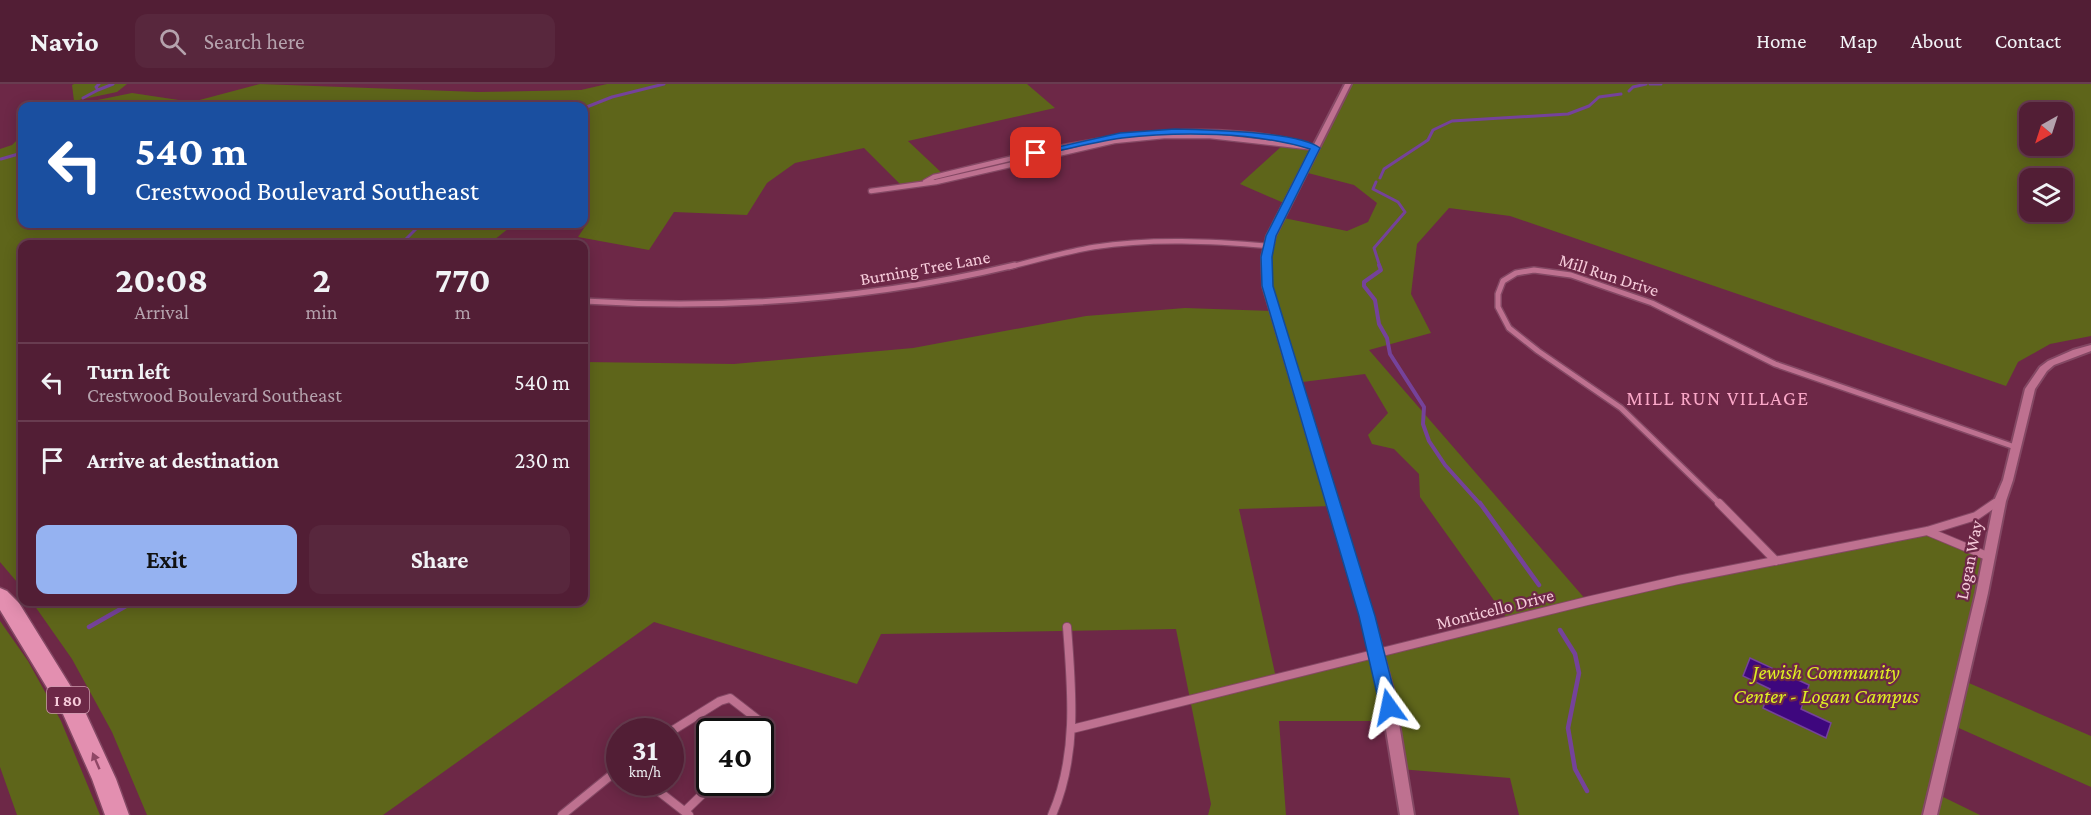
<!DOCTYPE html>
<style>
body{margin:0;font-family:"Crimson Pro",serif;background:#58273d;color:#f1f3f6;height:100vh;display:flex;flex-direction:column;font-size:22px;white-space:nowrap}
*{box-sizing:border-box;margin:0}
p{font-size:20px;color:#b5a2ad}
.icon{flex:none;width:33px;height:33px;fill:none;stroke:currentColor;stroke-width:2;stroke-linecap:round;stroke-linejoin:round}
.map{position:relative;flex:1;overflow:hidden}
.panel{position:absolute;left:18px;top:156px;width:570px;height:366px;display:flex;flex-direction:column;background:#521e35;border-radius:12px;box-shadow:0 3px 15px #0003,0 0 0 2px #683c50}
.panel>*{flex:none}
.guide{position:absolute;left:18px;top:18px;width:570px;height:126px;border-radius:12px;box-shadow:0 3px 15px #0003,0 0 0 2px #683c50;background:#1a4fa0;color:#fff;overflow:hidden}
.needle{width:39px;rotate:219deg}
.controls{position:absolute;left:2019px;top:18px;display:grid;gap:12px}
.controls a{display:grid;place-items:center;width:54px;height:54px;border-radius:12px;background:#521e35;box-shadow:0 3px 15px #0003,0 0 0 2px #683c50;font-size:30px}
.speed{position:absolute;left:606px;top:634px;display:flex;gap:12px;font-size:30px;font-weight:700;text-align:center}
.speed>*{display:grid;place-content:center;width:78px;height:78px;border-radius:50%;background:#521e35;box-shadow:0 3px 15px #0003,0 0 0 2px #683c50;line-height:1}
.speed small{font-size:15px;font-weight:400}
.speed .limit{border:3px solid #111;border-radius:9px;background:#fff;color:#111}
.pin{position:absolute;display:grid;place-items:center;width:51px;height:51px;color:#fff;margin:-26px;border-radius:12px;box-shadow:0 3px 9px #0006}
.me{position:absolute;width:66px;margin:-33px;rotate:348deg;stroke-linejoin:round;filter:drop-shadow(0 0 4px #0008)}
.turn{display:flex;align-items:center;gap:21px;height:126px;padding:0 18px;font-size:27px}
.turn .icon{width:78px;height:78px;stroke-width:2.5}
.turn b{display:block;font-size:42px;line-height:51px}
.eta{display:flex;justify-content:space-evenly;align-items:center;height:102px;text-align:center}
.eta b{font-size:36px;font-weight:700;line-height:42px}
.button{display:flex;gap:12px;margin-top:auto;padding:12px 18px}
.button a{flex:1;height:69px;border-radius:12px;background:#95b2f1;color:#111;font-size:24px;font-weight:700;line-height:69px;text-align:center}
.button a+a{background:#58273d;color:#f1f3f6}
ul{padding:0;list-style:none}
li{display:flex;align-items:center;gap:18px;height:78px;padding:0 18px;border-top:2px solid #683c50}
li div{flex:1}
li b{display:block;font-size:22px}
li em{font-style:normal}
header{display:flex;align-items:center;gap:36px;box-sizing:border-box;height:84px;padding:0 30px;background:#521e35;border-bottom:2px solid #683c50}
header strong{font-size:28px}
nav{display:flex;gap:33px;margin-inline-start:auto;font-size:21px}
.search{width:420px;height:54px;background:#58273d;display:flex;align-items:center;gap:15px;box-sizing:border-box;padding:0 21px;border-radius:12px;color:#b5a2ad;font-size:22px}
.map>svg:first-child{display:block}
.green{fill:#5e651a;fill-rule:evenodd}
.water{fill:#3e077e;stroke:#75429a;stroke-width:1.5}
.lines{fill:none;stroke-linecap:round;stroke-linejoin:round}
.stream-far2{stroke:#75429a;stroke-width:3}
.stream-far1{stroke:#75429a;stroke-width:4}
.stream{stroke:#75429a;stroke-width:4.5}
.minor-far2-casing{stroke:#844864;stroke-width:7}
.minor-far1-casing{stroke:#844864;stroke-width:8}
.minor-casing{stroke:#844864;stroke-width:10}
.tertiary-casing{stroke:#844864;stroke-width:4}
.motorway-casing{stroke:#844864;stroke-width:3}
.minor-far2{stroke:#be7190;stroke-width:4.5}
.minor-far1{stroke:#be7190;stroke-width:5}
.minor{stroke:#be7190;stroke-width:8}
.tertiary{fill:#be7190;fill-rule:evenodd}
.motorway{fill:#e38fb0;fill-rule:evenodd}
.oneway{fill:#904766}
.route{fill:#1a73e8;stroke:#114b97;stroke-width:1.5}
.labels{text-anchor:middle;stroke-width:4.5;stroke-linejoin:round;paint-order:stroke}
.shield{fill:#6d2847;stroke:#cd9aae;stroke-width:1.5}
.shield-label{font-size:16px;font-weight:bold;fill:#f6cbda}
.street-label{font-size:18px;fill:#f6cbda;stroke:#6d2847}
.neighbourhood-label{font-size:20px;letter-spacing:1.5px;fill:#faa8c8;stroke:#6d2847}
.near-park-label{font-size:21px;font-style:italic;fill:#deef22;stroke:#6d2847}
</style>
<header>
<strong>Navio</strong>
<div class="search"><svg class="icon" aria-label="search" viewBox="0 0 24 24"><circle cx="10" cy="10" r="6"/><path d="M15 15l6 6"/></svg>Search here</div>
<nav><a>Home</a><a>Map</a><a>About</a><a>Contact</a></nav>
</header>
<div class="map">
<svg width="2091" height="731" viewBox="0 0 2091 731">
<rect width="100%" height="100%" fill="#6d2847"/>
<path class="green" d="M 74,0 L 127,0 L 117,8 L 74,17 L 72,1 Z
M 260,0 L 478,8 L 581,6 L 607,0 L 1027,0 L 1055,24 L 908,57 L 944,91 L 925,98 L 901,101 L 864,64 L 795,79 L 767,99 L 747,131 L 674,128 L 649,166 L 578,153 L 588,138 L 584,138 L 584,22 L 68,22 L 132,9 L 192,18 Z
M 1348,0 L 2091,0 L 2091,252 L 2050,260 L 2018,278 L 2006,302 L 1510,132 L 1449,124 L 1417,160 L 1411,210 L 1431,249 L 1369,266 L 1587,517 L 1927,447 L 1987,472 L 1962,596 L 2091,652 L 2091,703 L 1952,641 L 1935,709 L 1980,731 L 1519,731 L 1510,694 L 1399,685 L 1391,637 L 1279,637 L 1286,731 L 1208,731 L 1211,720 L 1176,545 L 881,550 L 857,600 L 654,538 L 383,731 L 147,731 L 112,648 L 72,575 L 32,518 L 584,518 L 584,278 L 734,280 L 913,264 L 1086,232 L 1185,224 L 1273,227 L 1266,173 L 1279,133 L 1347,147 L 1368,138 L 1377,119 L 1354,101 L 1304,88 L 1286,120 L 1240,100 L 1283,61 L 1316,64 ZM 2030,28 L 2062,28 L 2062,62 L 2030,62 ZM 2030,94 L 2062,94 L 2062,128 L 2030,128 ZM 1365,290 L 1388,329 L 1368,351 L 1372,360 L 1394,365 L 1419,390 L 1420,413 L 1508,536 L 1276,594 L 1239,425 L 1332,422 L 1295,299 Z
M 22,51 L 22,140 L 514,140 L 489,160 L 22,160 L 22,504 L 0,478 L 0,65 L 12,61 Z
M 0,537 L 28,577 L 61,637 L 100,731 L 17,731 L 0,683 Z"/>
<path class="water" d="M 1750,574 L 1809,601 L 1801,625 L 1831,639 L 1826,654 L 1763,624 L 1770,605 L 1743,592 Z"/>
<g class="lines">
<path class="stream-far2" d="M 1650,0 L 1661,0
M 98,6 L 113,0
M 1629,7 L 1633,3 L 1646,0
M 83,14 L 98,6 L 96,3 L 99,0
M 584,24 L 612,13 L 664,0
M 1,75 L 22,69 L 20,63 L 22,62
M 1380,94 L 1384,85 L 1428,56 L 1433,46 L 1452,37 L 1568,30 L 1589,22 L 1599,13 L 1621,10
M 1376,98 L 1373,105 L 1398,118 L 1405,128 L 1374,164 L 1380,183
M 401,160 L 421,140"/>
<path class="stream-far1" d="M 1379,181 L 1381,186 L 1364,198 L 1364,202 L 1375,216 L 1379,240 L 1387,254 L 1390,270 L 1424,323 L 1423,340 L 1429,357 L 1445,381 L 1481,421"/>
<path class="stream" d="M 1480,419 L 1539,501
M 89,543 L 133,518
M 1560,546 L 1575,570 L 1579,589 L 1568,644 L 1575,685 L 1587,707"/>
<g class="minor-far2-casing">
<path id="minor-far2" d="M 925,98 L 934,93 C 1055,64 1183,28 1307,61
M 871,107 L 936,98 L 1114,57 L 1164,52 L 1210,52 L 1316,64
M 1009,183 C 1037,176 1065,168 1094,163 C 1152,154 1211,157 1269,162"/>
</g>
<g class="minor-far1-casing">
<path id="minor-far1" d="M 584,217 C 730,226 873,215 1015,181
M 1721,421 L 1621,324 L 1538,267 L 1509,244 L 1498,223 L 1498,210 L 1503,197 L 1516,189 L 1534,186 L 1571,191 L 1652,219 L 1775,280 L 2015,363
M 1993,421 L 1999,417"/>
</g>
<g class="minor-casing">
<path id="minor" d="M 1719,419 L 1776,477
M 1927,447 L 1987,472
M 1072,645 L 1587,517 L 1678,496 L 1927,447 L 1976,432 L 1995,419
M 670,648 L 720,617 L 730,614 L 765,641 L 767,648 L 760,654
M 648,699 L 689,731
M 685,727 L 714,699
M 562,731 L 620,684
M 1052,731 C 1078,672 1072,606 1067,543"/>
</g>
<g class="tertiary-casing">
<path id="tertiary" d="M 1345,0 L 1351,0 L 1275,152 L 1270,173 L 1271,202 L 1373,532 L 1394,609 L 1414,731 L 1400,731 L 1380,609 L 1361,532 L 1263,202 L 1262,173 L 1267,152 Z
M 2091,261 L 2091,267 L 2054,281 L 2047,287 L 2035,305 L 2013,396 L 2006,417 L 1988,509 L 1937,731 L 1923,731 L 1976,509 L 1994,417 L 2003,396 L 2025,305 L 2040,283 L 2048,277 L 2073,266 Z"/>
</g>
<g class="motorway-casing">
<path id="motorway" d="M 0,504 L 7,507 L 19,519 L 81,619 L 116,695 L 129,731 L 105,731 L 92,695 L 63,630 L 0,526 Z"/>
</g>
<use href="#minor-far2" class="minor-far2"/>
<use href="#minor-far1" class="minor-far1"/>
<use href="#minor" class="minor"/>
<use href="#tertiary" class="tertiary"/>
<use href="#motorway" class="motorway"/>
</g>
<defs><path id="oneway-solid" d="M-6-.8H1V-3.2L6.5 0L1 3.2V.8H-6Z" transform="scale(1.5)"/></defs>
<use class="oneway" href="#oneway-solid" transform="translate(96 677) rotate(-113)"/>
<path class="route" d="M 1175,45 C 1206,46 1298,47 1320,64 L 1276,152 L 1272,173 L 1273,202 L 1375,532 L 1398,623 L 1395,628 L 1389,630 L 1383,628 L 1380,623 L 1359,532 L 1262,202 L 1261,173 L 1266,152 L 1310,65 C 1254,48 1180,47 1122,54 C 1093,58 1064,66 1036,72 L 1031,69 L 1120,49 Z"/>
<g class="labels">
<rect class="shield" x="47" y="603" width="42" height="26" rx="4.5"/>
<g class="shield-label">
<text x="68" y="622">I 80</text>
</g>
<g class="street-label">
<text transform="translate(925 184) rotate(-10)" y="6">Burning Tree Lane</text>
<text transform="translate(1609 191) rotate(18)" y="6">Mill Run Drive</text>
<text transform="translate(1969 476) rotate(-79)" y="6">Logan Way</text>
<text transform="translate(1495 525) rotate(-14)" y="6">Monticello Drive</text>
</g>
<g class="neighbourhood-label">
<text x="1718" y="321">MILL RUN VILLAGE</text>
</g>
<g class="near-park-label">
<text x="1826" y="595">Jewish Community<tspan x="1826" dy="24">Center - Logan Campus</tspan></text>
</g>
</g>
</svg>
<div class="controls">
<a><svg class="needle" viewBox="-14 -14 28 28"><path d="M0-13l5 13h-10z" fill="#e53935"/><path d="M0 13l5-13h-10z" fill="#b5a2ad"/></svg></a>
<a><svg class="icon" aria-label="layers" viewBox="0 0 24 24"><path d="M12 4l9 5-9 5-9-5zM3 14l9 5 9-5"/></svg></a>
</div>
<div class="speed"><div>31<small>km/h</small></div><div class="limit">40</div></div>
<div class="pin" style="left:1036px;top:69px;background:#d93025"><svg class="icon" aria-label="arrive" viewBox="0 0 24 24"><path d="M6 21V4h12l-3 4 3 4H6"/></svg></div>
<svg class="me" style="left:1389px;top:623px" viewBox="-20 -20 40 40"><path d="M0-17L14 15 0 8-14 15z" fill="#1a73e8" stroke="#fff" stroke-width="4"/></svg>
<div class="guide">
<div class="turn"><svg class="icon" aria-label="left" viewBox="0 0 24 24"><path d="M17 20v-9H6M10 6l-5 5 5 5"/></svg><div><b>540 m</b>Crestwood Boulevard Southeast</div></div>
</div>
<section class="panel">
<div class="eta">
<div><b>20:08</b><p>Arrival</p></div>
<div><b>2</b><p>min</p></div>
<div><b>770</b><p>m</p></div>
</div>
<ul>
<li><svg class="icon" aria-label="left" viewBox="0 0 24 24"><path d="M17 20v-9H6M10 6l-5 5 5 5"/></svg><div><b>Turn left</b><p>Crestwood Boulevard Southeast</p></div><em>540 m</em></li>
<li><svg class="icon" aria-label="arrive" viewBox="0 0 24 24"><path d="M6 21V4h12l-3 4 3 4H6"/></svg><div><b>Arrive at destination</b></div><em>230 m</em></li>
</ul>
<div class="button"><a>Exit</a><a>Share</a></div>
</section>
</div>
